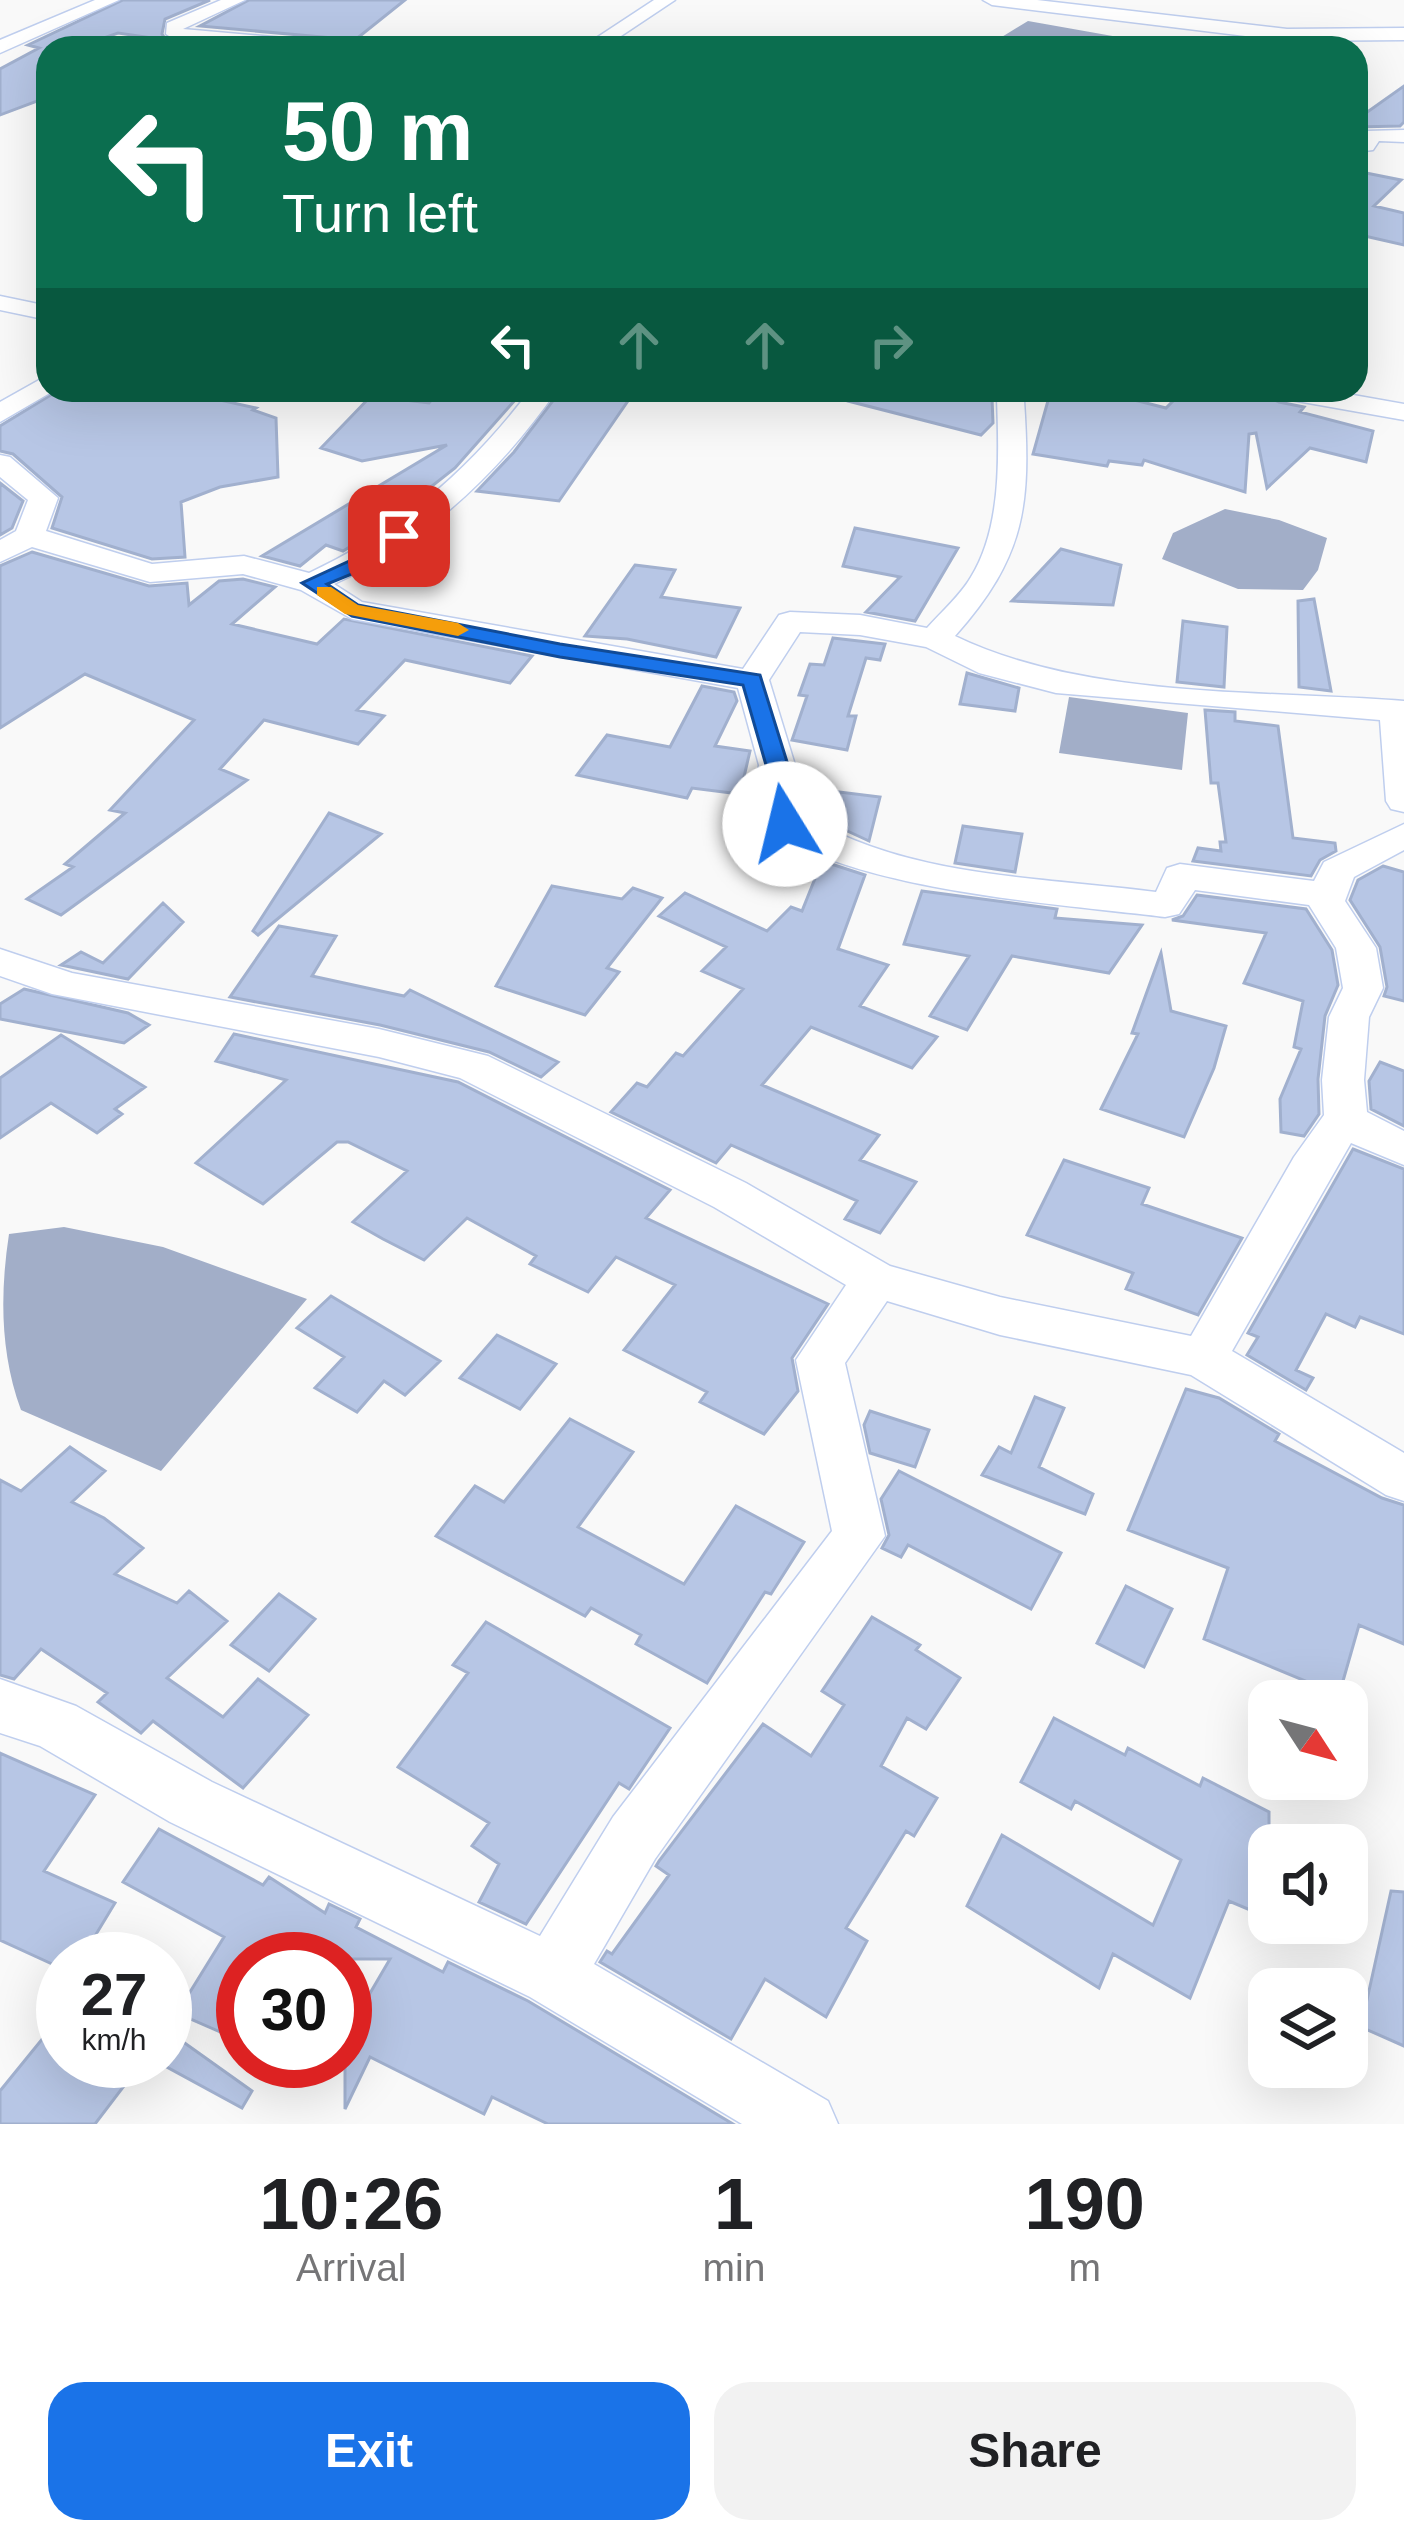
<!DOCTYPE html>
<style>
body{margin:0;font-family:Helvetica,sans-serif;background:#f2f2f2;color:#202124;height:100vh;display:flex;flex-direction:column;font-size:45px;white-space:nowrap}
*{box-sizing:border-box;margin:0}
p{font-size:39px;color:#757577}
.icon{flex:none;width:66px;height:66px;fill:none;stroke:currentColor;stroke-width:2;stroke-linecap:round;stroke-linejoin:round}
.map{position:relative;height:2124px;overflow:hidden}
.panel{display:flex;flex-direction:column;background:#fff;flex:1}
.panel>*{flex:none}
.hud{position:absolute;left:36px;top:36px;width:1332px;height:366px;border-radius:36px;box-shadow:0 12px 48px #0002;background:#0b6e4f;color:#fff;overflow:hidden}
.needle{width:78px;rotate:126deg}
.controls{position:absolute;left:1248px;top:1680px;display:grid;gap:24px}
.controls a{display:grid;place-items:center;width:120px;height:120px;border-radius:24px;background:#fff;box-shadow:0 12px 48px #0002;font-size:60px}
.speed{position:absolute;left:36px;top:1932px;display:flex;gap:24px;font-size:60px;font-weight:700;text-align:center}
.speed>*{display:grid;place-content:center;width:156px;height:156px;border-radius:50%;background:#fff;box-shadow:0 12px 48px #0002;line-height:1}
.speed small{font-size:30px;font-weight:400}
.speed .limit{border:18px solid #d22;background:#fff;color:#111}
.pin{position:absolute;display:grid;place-items:center;width:102px;height:102px;color:#fff;margin:-51px;border-radius:24px;box-shadow:0 6px 18px #0006}
.me{position:absolute;width:132px;margin:-66px;rotate:351deg;stroke-linejoin:round;filter:drop-shadow(0 0 9px #0008)}
.turn{display:flex;align-items:center;gap:42px;height:252px;padding:0 48px;font-size:54px}
.turn .icon{width:156px;height:156px;stroke-width:2.5}
.turn b{display:block;font-size:84px;line-height:102px}
.lanes{display:flex;align-items:center;height:114px;padding:0 48px;background:#0003;justify-content:center;gap:60px;direction:ltr}
.lanes .off{opacity:.35}
.eta{display:flex;justify-content:space-evenly;align-items:center;height:204px;text-align:center}
.eta b{font-size:72px;font-weight:600;line-height:84px}
.button{display:flex;gap:24px;margin-top:auto;padding:24px 48px}
.button a{flex:1;height:138px;border-radius:36px;background:#1a73e8;color:#fff;font-size:48px;font-weight:600;line-height:138px;text-align:center}
.button a+a{background:#f2f2f2;color:#202124}
.map>svg:first-child{display:block}
.water{fill:#a2aec8}
.building{fill:#b7c6e5;stroke:#a1b0ce;stroke-width:3}
.lines{fill:none;stroke-linecap:round;stroke-linejoin:round}
.minor-casing{stroke:#bfceee;stroke-width:3}
.minor{fill:#fff;fill-rule:evenodd}
.route{fill:#1a73e8;stroke:#114b97;stroke-width:3}
.slow{fill:#f59e0b}
</style>
<div class="map">
<svg width="1404" height="2124" viewBox="0 0 1404 2124">
<rect width="100%" height="100%" fill="#f9f9f9"/>
<path class="water" d="M 1028,21 L 1152,43 L 1144,48 L 1020,48 L 992,43 Z
M 1225,509 L 1279,520 L 1327,538 L 1318,570 L 1303,590 L 1238,589 L 1162,559 L 1173,533 Z
M 1069,697 L 1188,713 L 1182,770 L 1059,753 Z
M 64,1227 L 163,1247 L 307,1299 L 161,1471 L 21,1410 C 0,1353 0,1293 9,1234 Z"/>
<path class="building" d="M 123,0 L 210,0 L 165,19 L 162,34 L 166,40 L 118,33 L 75,48 L 48,48 L 48,97 L 0,115 L 0,69 L 39,48 L 28,45 Z
M 249,0 L 405,0 L 355,40 L 200,26 Z
M 1404,86 L 1404,122 L 1400,126 L 1356,127 L 1356,120 Z
M 1356,171 L 1401,180 L 1374,206 L 1404,213 L 1404,245 L 1356,234 Z
M 59,390 L 175,390 L 256,408 L 253,410 L 276,418 L 278,477 L 220,487 L 181,502 L 185,557 L 152,559 L 52,528 L 62,497 L 13,454 L 0,451 L 0,426 Z
M 440,390 L 524,390 L 455,468 L 371,534 L 343,551 L 326,545 L 300,566 L 262,556 L 447,445 L 362,461 L 321,448 L 371,396 L 429,403 Z
M 561,390 L 622,390 L 619,394 L 632,395 L 559,501 L 477,491 L 514,452 Z
M 849,390 L 997,390 L 992,398 L 993,423 L 981,435 L 848,401 Z
M 1051,390 L 1095,390 L 1166,408 L 1184,390 L 1227,390 L 1252,396 L 1256,391 L 1279,402 L 1304,407 L 1300,412 L 1373,431 L 1366,462 L 1310,448 L 1267,488 L 1256,433 L 1249,434 L 1245,492 L 1144,460 L 1142,465 L 1109,461 L 1107,466 L 1033,454 Z
M 0,483 L 23,501 L 12,528 L 0,535 Z
M 855,528 L 958,548 L 915,621 L 866,612 L 900,577 L 843,566 Z
M 1061,549 L 1121,565 L 1113,605 L 1012,601 Z
M 32,552 L 149,586 L 187,583 L 189,605 L 219,581 L 243,579 L 275,587 L 232,624 L 317,644 L 344,619 L 532,656 L 510,683 L 405,660 L 357,710 L 384,716 L 358,744 L 264,720 L 220,769 L 247,780 L 61,915 L 27,899 L 73,867 L 65,864 L 125,813 L 110,810 L 194,720 L 85,674 L 0,728 L 0,566 Z
M 635,565 L 675,570 L 661,597 L 740,608 L 716,657 L 627,639 L 585,636 Z
M 1314,599 L 1331,691 L 1299,687 L 1298,601 Z
M 1183,621 L 1227,627 L 1224,687 L 1177,682 Z
M 833,638 L 885,644 L 880,660 L 866,658 L 848,716 L 856,716 L 847,750 L 792,740 L 807,696 L 799,695 L 810,664 L 824,665 Z
M 967,673 L 1019,688 L 1015,711 L 960,704 Z
M 702,686 L 734,692 L 737,701 L 715,746 L 750,751 L 740,794 L 692,788 L 687,798 L 577,775 L 607,735 L 670,747 Z
M 1205,710 L 1235,712 L 1235,721 L 1278,726 L 1293,838 L 1335,843 L 1336,851 L 1320,860 L 1311,876 L 1193,861 L 1198,848 L 1221,851 L 1220,842 L 1226,842 L 1218,783 L 1211,783 Z
M 823,790 L 880,797 L 869,841 L 815,816 Z
M 329,813 L 381,834 L 258,935 L 253,931 Z
M 963,826 L 1022,834 L 1015,872 L 955,863 Z
M 822,861 L 865,875 L 838,949 L 888,965 L 860,1006 L 937,1037 L 912,1068 L 811,1027 L 762,1085 L 879,1135 L 860,1160 L 916,1182 L 880,1233 L 845,1219 L 857,1201 L 731,1145 L 716,1163 L 611,1112 L 637,1083 L 647,1087 L 676,1053 L 683,1056 L 743,989 L 702,971 L 726,947 L 659,916 L 685,893 L 767,931 L 791,907 L 802,911 Z
M 1383,866 L 1404,872 L 1404,1001 L 1384,996 L 1387,987 L 1380,947 L 1350,900 L 1358,880 Z
M 552,886 L 622,899 L 633,888 L 662,898 L 607,968 L 619,972 L 585,1015 L 496,986 Z
M 922,891 L 1057,909 L 1055,918 L 1142,925 L 1109,973 L 1012,956 L 967,1030 L 930,1016 L 969,956 L 904,944 Z
M 1197,895 L 1306,909 L 1332,950 L 1338,985 L 1325,1016 L 1318,1079 L 1319,1114 L 1304,1136 L 1281,1132 L 1280,1099 L 1301,1049 L 1294,1047 L 1303,1001 L 1244,983 L 1266,933 L 1172,920 L 1183,916 Z
M 163,903 L 183,922 L 128,979 L 61,965 L 81,952 L 103,963 Z
M 279,926 L 336,936 L 312,976 L 404,996 L 410,990 L 558,1062 L 541,1077 L 489,1052 L 380,1025 L 230,997 Z
M 1161,953 L 1171,1011 L 1226,1026 L 1214,1068 L 1184,1137 L 1101,1109 L 1138,1034 L 1132,1033 Z
M 24,989 L 128,1013 L 149,1025 L 124,1043 L 0,1019 L 0,1004 Z
M 234,1034 L 458,1082 L 670,1190 L 646,1218 L 828,1304 L 792,1358 L 798,1391 L 764,1434 L 700,1402 L 707,1392 L 624,1350 L 675,1285 L 616,1257 L 588,1292 L 530,1264 L 536,1256 L 467,1218 L 424,1260 L 383,1239 L 353,1222 L 407,1171 L 348,1142 L 337,1142 L 263,1204 L 196,1163 L 286,1080 L 216,1061 Z
M 61,1035 L 145,1087 L 115,1109 L 122,1114 L 97,1133 L 51,1103 L 0,1138 L 0,1078 Z
M 1380,1062 L 1404,1071 L 1404,1126 L 1371,1109 L 1369,1081 Z
M 1353,1149 L 1404,1169 L 1404,1334 L 1360,1317 L 1355,1327 L 1326,1314 L 1296,1370 L 1313,1378 L 1306,1390 L 1247,1355 L 1258,1337 L 1248,1333 Z
M 1064,1160 L 1149,1188 L 1142,1204 L 1242,1238 L 1198,1315 L 1126,1289 L 1133,1273 L 1027,1235 Z
M 331,1296 L 440,1361 L 405,1395 L 384,1381 L 357,1412 L 315,1388 L 344,1357 L 297,1328 Z
M 497,1335 L 556,1364 L 520,1409 L 460,1378 Z
M 1186,1389 L 1219,1398 L 1279,1434 L 1275,1441 L 1382,1498 L 1404,1505 L 1404,1644 L 1359,1625 L 1339,1695 L 1204,1639 L 1228,1568 L 1128,1530 Z
M 1035,1397 L 1064,1408 L 1039,1467 L 1093,1494 L 1085,1514 L 982,1475 L 999,1447 L 1011,1453 Z
M 870,1411 L 929,1430 L 915,1467 L 870,1453 L 864,1425 Z
M 570,1419 L 633,1452 L 578,1527 L 684,1584 L 736,1506 L 804,1542 L 771,1594 L 765,1592 L 707,1683 L 636,1644 L 641,1635 L 591,1608 L 585,1616 L 436,1536 L 475,1486 L 504,1502 Z
M 70,1447 L 105,1471 L 72,1502 L 104,1518 L 143,1548 L 115,1574 L 177,1603 L 189,1591 L 227,1621 L 167,1678 L 223,1717 L 258,1679 L 308,1715 L 243,1788 L 153,1721 L 141,1733 L 98,1702 L 107,1693 L 41,1649 L 14,1679 L 0,1675 L 0,1480 L 21,1491 Z
M 899,1471 L 1061,1553 L 1031,1609 L 908,1545 L 901,1557 L 882,1548 L 889,1535 L 881,1499 Z
M 1126,1586 L 1172,1609 L 1144,1667 L 1097,1643 Z
M 279,1594 L 315,1619 L 269,1671 L 231,1645 Z
M 872,1617 L 920,1645 L 916,1650 L 960,1678 L 926,1729 L 907,1718 L 881,1766 L 937,1798 L 914,1836 L 906,1831 L 846,1928 L 867,1941 L 826,2017 L 765,1979 L 731,2039 L 600,1962 L 607,1951 L 612,1954 L 669,1875 L 656,1866 L 659,1861 L 763,1724 L 811,1756 L 844,1705 L 822,1691 Z
M 486,1622 L 670,1728 L 629,1789 L 619,1783 L 526,1924 L 479,1902 L 499,1864 L 472,1846 L 489,1823 L 398,1767 L 468,1673 L 453,1665 Z
M 1054,1718 L 1125,1755 L 1128,1748 L 1200,1786 L 1203,1778 L 1269,1812 L 1269,1918 L 1229,1901 L 1190,1998 L 1113,1954 L 1099,1988 L 967,1906 L 1002,1835 L 1153,1925 L 1181,1860 L 1075,1801 L 1071,1809 L 1021,1782 Z
M 0,1753 L 95,1795 L 44,1871 L 115,1903 L 81,1959 L 63,1959 L 63,1969 L 0,1940 Z
M 159,1829 L 263,1885 L 269,1877 L 325,1913 L 329,1904 L 360,1919 L 356,1927 L 443,1972 L 448,1962 L 528,2001 L 733,2124 L 548,2124 L 492,2097 L 484,2114 L 370,2057 L 345,2109 L 345,2036 L 390,1959 L 243,1959 L 243,2004 L 225,2034 L 177,2013 L 224,1937 L 123,1882 Z
M 1391,1891 L 1404,1892 L 1404,2046 L 1361,2027 Z
M 165,2029 L 252,2091 L 242,2108 L 165,2066 Z
M 43,2038 L 63,2053 L 63,2061 L 143,2061 L 95,2124 L 0,2124 L 0,2091 Z"/>
<g class="lines">
<g class="minor-casing">
<path id="minor" d="M 95,0 L 119,0 L 0,53 L 0,40 Z
M 221,0 L 245,0 L 183,29 L 328,42 L 337,48 L 267,48 L 175,40 L 166,34 L 167,23 Z
M 654,0 L 675,0 L 603,48 L 581,48 Z
M 983,0 L 1037,0 L 1287,29 L 1404,28 L 1404,40 L 1287,41 L 992,5 Z
M 1404,130 L 1404,142 L 1379,141 L 1373,150 L 1356,152 L 1356,140 L 1366,131 Z
M 0,296 L 48,306 L 48,320 L 0,310 Z
M 48,375 L 48,390 L 55,390 L 0,422 L 0,402 Z
M 530,390 L 557,390 C 499,473 427,541 334,584 L 362,602 L 743,669 L 779,615 L 790,612 L 860,615 L 927,628 C 942,611 960,596 971,577 C 1002,527 999,455 997,398 L 1003,390 L 1032,390 L 1024,400 C 1031,505 1026,556 955,636 C 1085,699 1260,690 1404,701 L 1404,812 L 1391,809 L 1386,801 L 1380,720 L 1056,693 L 979,673 L 926,647 L 860,635 L 800,632 L 769,680 L 795,765 L 790,806 C 894,878 1034,876 1156,892 L 1167,868 L 1180,864 L 1314,881 L 1324,862 L 1404,824 L 1404,850 L 1354,877 L 1345,901 L 1376,948 L 1383,988 L 1369,1017 L 1364,1080 L 1367,1112 L 1404,1131 L 1404,1165 L 1351,1143 L 1232,1351 L 1404,1453 L 1404,1501 L 1386,1495 L 1191,1375 L 1000,1335 L 887,1301 L 845,1363 L 885,1536 L 655,1859 L 594,1964 L 828,2101 L 838,2124 L 742,2124 L 530,1997 L 170,1822 L 40,1746 L 0,1733 L 0,1679 L 76,1706 L 212,1782 L 540,1936 L 613,1817 L 832,1531 L 796,1360 L 846,1285 L 714,1207 L 460,1078 L 379,1057 L 52,994 L 0,976 L 0,949 L 72,973 L 379,1029 L 488,1056 L 746,1183 L 890,1266 L 1000,1297 L 1191,1336 L 1294,1157 L 1324,1115 L 1322,1080 L 1329,1017 L 1343,988 L 1336,948 L 1309,905 L 1195,890 L 1179,914 L 1165,917 C 1072,905 807,889 753,810 L 759,765 L 738,688 L 352,619 L 301,590 L 243,574 L 150,582 L 32,547 L 0,562 L 0,540 L 16,531 L 28,500 L 0,477 L 0,455 L 10,457 L 58,498 L 46,531 L 152,564 L 244,556 L 309,573 C 399,531 471,469 530,390 Z
M 1267,390 L 1325,390 L 1404,404 L 1404,420 L 1280,398 Z"/>
</g>
<use href="#minor" class="minor"/>
</g>
<path class="route" d="M 399,530 L 408,536 L 406,540 L 374,565 L 327,584 L 358,605 L 560,644 L 760,675 L 788,765 L 783,809 L 797,824 L 793,829 L 777,829 L 759,810 L 766,765 L 743,685 L 560,657 L 352,616 L 302,583 L 360,556 Z"/>
<path class="slow" d="M 317,587 L 331,587 L 358,605 L 458,623 L 469,630 L 458,636 L 345,614 L 317,595 Z"/>
</svg>
<div class="controls">
<a><svg class="needle" viewBox="-14 -14 28 28"><path d="M0-13l5 13h-10z" fill="#e53935"/><path d="M0 13l5-13h-10z" fill="#757577"/></svg></a>
<a><svg class="icon" aria-label="sound" viewBox="0 0 24 24"><path d="M4 9h4l5-4v14l-5-4H4zM17 9q2 3 0 6"/></svg></a>
<a><svg class="icon" aria-label="layers" viewBox="0 0 24 24"><path d="M12 4l9 5-9 5-9-5zM3 14l9 5 9-5"/></svg></a>
</div>
<div class="speed"><div>27<small>km/h</small></div><div class="limit">30</div></div>
<div class="pin" style="left:399px;top:536px;background:#d93025"><svg class="icon" aria-label="arrive" viewBox="0 0 24 24"><path d="M6 21V4h12l-3 4 3 4H6"/></svg></div>
<svg class="me" style="left:785px;top:824px" viewBox="-20 -20 40 40"><circle r="19" fill="#fff"/><path d="M0-13L10 11 0 6-10 11z" fill="#1a73e8"/></svg>
<div class="hud">
<div class="turn"><svg class="icon" aria-label="left" viewBox="0 0 24 24"><path d="M17 20v-9H6M10 6l-5 5 5 5"/></svg><div><b>50 m</b>Turn left</div></div>
<div class="lanes"><svg class="icon" aria-label="left" viewBox="0 0 24 24"><path d="M17 20v-9H6M10 6l-5 5 5 5"/></svg><svg class="icon off" aria-label="ahead" viewBox="0 0 24 24"><path d="M12 20V5M6 11l6-6 6 6"/></svg><svg class="icon off" aria-label="ahead" viewBox="0 0 24 24"><path d="M12 20V5M6 11l6-6 6 6"/></svg><svg class="icon off" aria-label="right" viewBox="0 0 24 24"><path d="M7 20v-9h11M14 6l5 5-5 5"/></svg></div>
</div>
</div>
<section class="panel">
<div class="eta">
<div><b>10:26</b><p>Arrival</p></div>
<div><b>1</b><p>min</p></div>
<div><b>190</b><p>m</p></div>
</div>
<div class="button"><a>Exit</a><a>Share</a></div>
</section>
